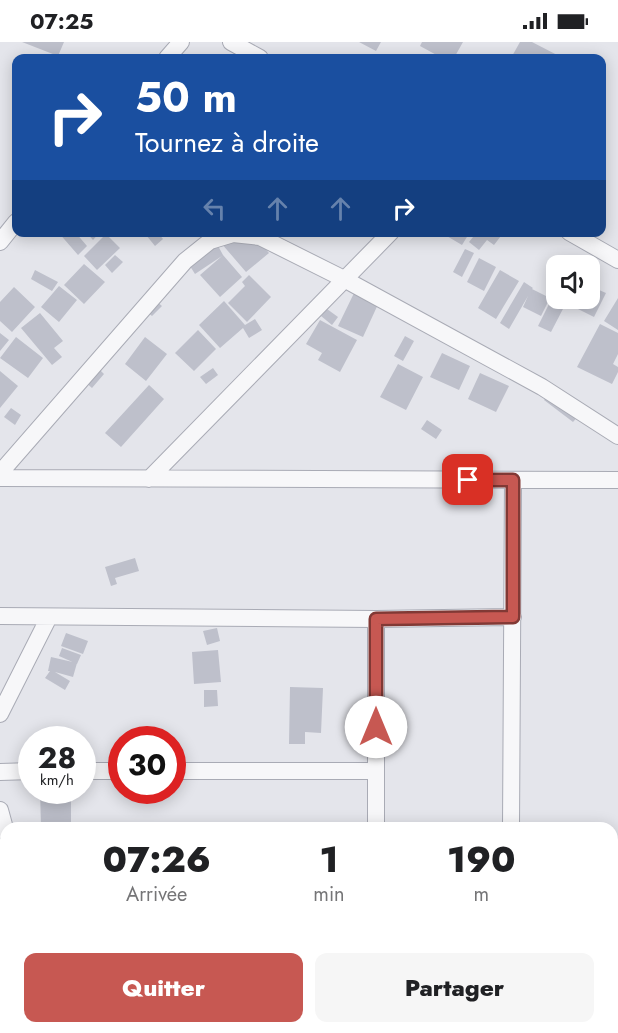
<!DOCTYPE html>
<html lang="fr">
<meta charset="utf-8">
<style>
body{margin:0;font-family:Jost,sans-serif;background:#f6f6f6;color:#202124;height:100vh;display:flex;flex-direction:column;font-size:22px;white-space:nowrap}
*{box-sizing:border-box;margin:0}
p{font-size:20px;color:#757577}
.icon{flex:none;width:33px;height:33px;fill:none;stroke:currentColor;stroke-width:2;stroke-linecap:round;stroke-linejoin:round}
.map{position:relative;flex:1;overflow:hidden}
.drawer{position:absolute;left:0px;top:780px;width:618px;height:212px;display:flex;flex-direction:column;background:#fff;border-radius:18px 18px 0 0;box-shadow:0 3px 15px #0003}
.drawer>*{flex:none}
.banner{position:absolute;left:12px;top:12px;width:594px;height:183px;border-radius:12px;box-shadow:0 3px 15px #0003;background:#1a4fa0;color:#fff;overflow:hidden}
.controls{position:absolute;left:546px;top:213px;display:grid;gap:12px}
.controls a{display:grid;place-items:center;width:54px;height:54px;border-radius:12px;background:#fff;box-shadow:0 3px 15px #0003;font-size:30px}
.speed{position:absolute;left:18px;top:684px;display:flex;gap:12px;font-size:30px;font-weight:700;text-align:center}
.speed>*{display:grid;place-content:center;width:78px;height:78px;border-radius:50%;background:#fff;box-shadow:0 3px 15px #0003;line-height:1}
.speed small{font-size:15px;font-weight:400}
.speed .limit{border:9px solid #d22;background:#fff;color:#111}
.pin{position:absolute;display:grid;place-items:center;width:51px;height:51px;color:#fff;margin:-26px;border-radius:12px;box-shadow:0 3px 9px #0006}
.me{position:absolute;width:66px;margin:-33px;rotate:0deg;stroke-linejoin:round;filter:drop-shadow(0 0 4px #0008)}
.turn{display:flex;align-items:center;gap:21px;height:126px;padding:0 24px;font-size:27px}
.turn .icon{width:78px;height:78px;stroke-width:2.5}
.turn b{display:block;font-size:42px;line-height:51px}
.lanes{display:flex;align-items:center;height:57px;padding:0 24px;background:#0003;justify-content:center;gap:30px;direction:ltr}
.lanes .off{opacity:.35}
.eta{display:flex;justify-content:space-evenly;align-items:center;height:102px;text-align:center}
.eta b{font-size:36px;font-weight:800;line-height:42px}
.button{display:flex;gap:12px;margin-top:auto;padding:12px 24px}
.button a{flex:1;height:69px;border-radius:12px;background:#c75852;color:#fff;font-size:24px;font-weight:800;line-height:69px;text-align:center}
.button a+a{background:#f6f6f6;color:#202124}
.status{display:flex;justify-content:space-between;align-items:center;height:42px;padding:0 30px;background:#fff;direction:ltr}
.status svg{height:16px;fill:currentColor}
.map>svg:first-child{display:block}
.building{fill:#bec0cb}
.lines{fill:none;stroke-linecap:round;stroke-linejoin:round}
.minor-casing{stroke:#a9abb5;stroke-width:18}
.minor{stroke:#f7f7f9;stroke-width:16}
.route-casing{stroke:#813935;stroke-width:15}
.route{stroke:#c75852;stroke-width:10}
</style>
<div class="status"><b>07:25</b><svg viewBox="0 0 49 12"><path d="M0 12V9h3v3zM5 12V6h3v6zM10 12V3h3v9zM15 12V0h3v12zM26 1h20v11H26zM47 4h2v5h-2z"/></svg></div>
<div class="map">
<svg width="618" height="991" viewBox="0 0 618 991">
<rect width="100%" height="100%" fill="#e4e5eb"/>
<path class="building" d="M 22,0 L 64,0 L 58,14 Z
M 359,0 L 381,0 L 376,9 Z
M 422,0 L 463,0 L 454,16 L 442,16 L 420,4 Z
M 520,0 L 532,0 L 563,16 L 511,16 Z
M 58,190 L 75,190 L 87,204 L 78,213 Z
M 86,190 L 100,190 L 93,198 Z
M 149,190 L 157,190 L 163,197 L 155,204 L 146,193 Z
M 251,190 L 269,211 L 246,230 L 215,194 Z
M 440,190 L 470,190 L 462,203 Z
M 477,190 L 504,190 L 494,203 L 487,198 L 479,208 L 469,200 Z
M 106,192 L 120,206 L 97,228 L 84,214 Z
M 217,202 L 223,213 L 242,235 L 220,255 L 200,233 L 222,214 L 195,232 L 188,221 Z
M 465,207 L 474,211 L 462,235 L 453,230 Z
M 115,213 L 123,220 L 112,231 L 105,223 Z
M 479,216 L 496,225 L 484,249 L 467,240 Z
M 84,222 L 105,240 L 84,262 L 64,243 Z
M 35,228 L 58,240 L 52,249 L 31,237 Z
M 500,228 L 519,239 L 496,277 L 478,266 Z
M 249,233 L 271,255 L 247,280 L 228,261 L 245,244 L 242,240 Z
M 524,240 L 533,246 L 532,247 L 550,256 L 541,274 L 523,265 L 528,254 L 509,287 L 500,281 Z
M 59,244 L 77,258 L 59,280 L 41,265 Z
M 590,244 L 606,251 L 594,275 L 568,262 L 571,256 L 590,256 Z
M 14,245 L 35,265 L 12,290 L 0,279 L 0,260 Z
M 356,247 L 380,258 L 363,295 L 338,284 Z
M 552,256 L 565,263 L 551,290 L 538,284 Z
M 618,256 L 618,288 L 604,279 Z
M 155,258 L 162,264 L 152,274 L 145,268 Z
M 224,259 L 245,283 L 255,277 L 262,288 L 249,296 L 243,286 L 220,306 L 199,283 Z
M 327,267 L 338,275 L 332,283 L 321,274 Z
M 40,271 L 63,299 L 54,306 L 62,315 L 52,323 L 21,286 Z
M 320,278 L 357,298 L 340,330 L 318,318 L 322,311 L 306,302 Z
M 600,282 L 618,291 L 618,312 L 613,322 L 618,325 L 618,330 L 612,342 L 577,325 Z
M 198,288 L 216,307 L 194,329 L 175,311 Z
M 0,291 L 9,298 L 0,309 Z
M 405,294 L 414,299 L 403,319 L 394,314 Z
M 16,295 L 43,316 L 28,336 L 0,316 Z
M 145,295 L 167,312 L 146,339 L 125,322 Z
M 442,311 L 470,324 L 459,348 L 430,335 Z
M 398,322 L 423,335 L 406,368 L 380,355 Z
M 97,325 L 104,332 L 92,346 L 84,339 Z
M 213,326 L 218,333 L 206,342 L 200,335 Z
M 0,329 L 18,344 L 0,366 Z
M 480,331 L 509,344 L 496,370 L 468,357 Z
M 149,343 L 164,357 L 121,405 L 105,391 Z
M 552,348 L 582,370 L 573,380 L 544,358 Z
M 11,366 L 21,373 L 15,383 L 4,375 Z
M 427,378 L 442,388 L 436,397 L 421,387 Z
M 135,516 L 139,529 L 115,536 L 117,542 L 111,544 L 105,525 Z
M 217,586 L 220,599 L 207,603 L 203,589 Z
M 66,591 L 88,599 L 83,612 L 61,604 Z
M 62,606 L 81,613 L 77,622 L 59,614 Z
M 218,608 L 221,640 L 194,642 L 192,610 Z
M 51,615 L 77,621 L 73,635 L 55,630 L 70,639 L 65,648 L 45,636 L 50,629 L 48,629 Z
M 290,645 L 323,646 L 321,691 L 305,690 L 305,702 L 289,702 Z
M 204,648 L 217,648 L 218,664 L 204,665 Z
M 40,748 L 71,748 L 71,785 L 41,785 Z"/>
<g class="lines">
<g class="minor-casing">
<path id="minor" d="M 231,0 L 260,16
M 167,16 L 181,0
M 569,190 L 618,218
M 0,200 L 16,180
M 0,431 L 185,219 L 210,199 L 233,192 L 260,195 L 344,237 L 542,345 L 618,394
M 0,436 L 618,438
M 149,437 L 391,190
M 0,574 L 376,577 L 513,575
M 0,672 L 49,575
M 82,729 L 122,729
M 172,729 L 376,729
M 0,730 L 32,729
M 0,768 L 6,790
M 376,786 L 376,577
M 511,786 L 513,438
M 0,862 L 6,862
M 66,986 L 68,991
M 512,986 L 512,991
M 376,991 L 376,986"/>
</g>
<use href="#minor" class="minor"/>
</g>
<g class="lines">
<g class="route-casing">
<path id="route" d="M 376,685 L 376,577 L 513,575 L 513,438 L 468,438"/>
</g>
<use href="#route" class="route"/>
</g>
</svg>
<div class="controls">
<a><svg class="icon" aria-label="sound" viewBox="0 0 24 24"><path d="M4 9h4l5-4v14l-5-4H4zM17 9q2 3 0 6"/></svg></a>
</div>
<div class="speed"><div>28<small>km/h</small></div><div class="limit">30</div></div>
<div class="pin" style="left:468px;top:438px;background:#d93025"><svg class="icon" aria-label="arrive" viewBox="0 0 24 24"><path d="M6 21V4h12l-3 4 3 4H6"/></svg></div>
<svg class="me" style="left:376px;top:685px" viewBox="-20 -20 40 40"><circle r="19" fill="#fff"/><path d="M0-13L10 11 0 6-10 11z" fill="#c75852"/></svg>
<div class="banner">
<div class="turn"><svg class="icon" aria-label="right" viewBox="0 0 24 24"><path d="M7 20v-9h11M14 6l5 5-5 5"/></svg><div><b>50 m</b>Tournez à droite</div></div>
<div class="lanes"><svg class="icon off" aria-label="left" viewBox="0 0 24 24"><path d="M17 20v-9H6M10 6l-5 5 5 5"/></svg><svg class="icon off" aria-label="ahead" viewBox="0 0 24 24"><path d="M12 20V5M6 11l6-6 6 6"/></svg><svg class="icon off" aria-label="ahead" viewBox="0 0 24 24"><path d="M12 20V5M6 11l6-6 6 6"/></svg><svg class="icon" aria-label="right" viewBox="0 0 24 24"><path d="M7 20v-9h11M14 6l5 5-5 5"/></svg></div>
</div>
<section class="drawer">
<div class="eta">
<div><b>07:26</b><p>Arrivée</p></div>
<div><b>1</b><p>min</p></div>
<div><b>190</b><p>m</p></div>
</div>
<div class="button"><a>Quitter</a><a>Partager</a></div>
</section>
</div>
